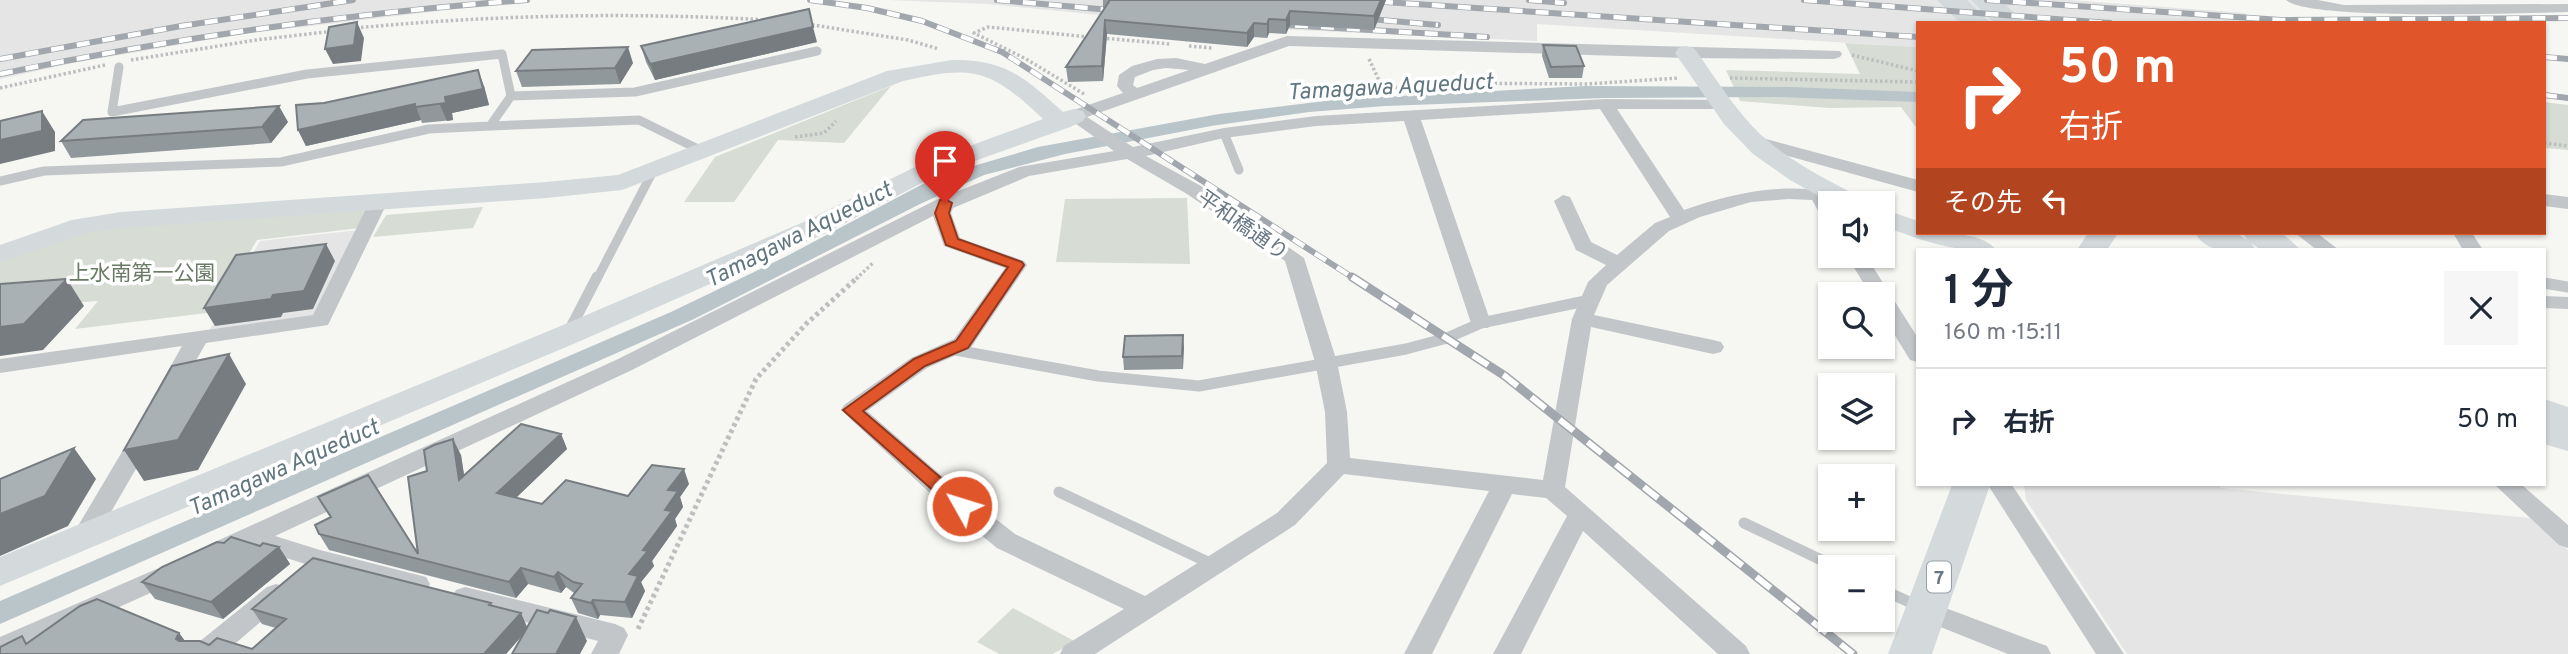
<!DOCTYPE html>
<html lang="ja">
<meta charset="utf-8">
<style>
body{margin:0;font-family:Overpass,"Noto Sans JP",sans-serif;background:#f6f6f7;color:#1f2937;height:100vh;display:flex;flex-direction:column;font-size:26px;white-space:nowrap}
*{box-sizing:border-box;margin:0}
p{font-size:23px;color:#747a83}
.icon{flex:none;width:38px;height:38px;fill:none;stroke:currentColor;stroke-width:2;stroke-linecap:round;stroke-linejoin:round}
.map{position:relative;flex:1;overflow:hidden}
.sheet{position:absolute;left:1916px;top:248px;width:630px;height:238px;display:flex;flex-direction:column;background:#fff;border-radius:0px;box-shadow:0 2px 5px #0004}
.sheet>*{flex:none}
.banner{position:absolute;left:1916px;top:21px;width:630px;height:214px;border-radius:0px;box-shadow:0 2px 5px #0004;background:#e05529;color:#fff;overflow:hidden}
.fabs{position:absolute;left:1818px;top:191px;display:grid;gap:14px}
.fabs a{display:grid;place-items:center;width:77px;height:77px;border-radius:0px;background:#fff;box-shadow:0 2px 5px #0004;font-size:35px}
.pin{position:absolute;display:grid;place-items:center;width:60px;height:60px;color:#fff;margin:-72px -30px;border-radius:50% 50% 50% 0;rotate:-45deg;box-shadow:0 0 7px #0007}
.pin .icon{rotate:45deg}
.me{position:absolute;width:77px;margin:-38px;rotate:309deg;stroke-linejoin:round;filter:drop-shadow(0 0 5px #0008)}
.turn{display:flex;align-items:center;gap:24px;height:147px;padding:0 28px;font-size:32px}
.turn .icon{width:91px;height:91px;stroke-width:2.5}
.turn b{display:block;font-size:49px;line-height:60px}
.then{display:flex;align-items:center;height:66px;padding:0 28px;background:#0003;gap:14px;font-size:26px}
.round{display:grid;place-items:center;flex:none;width:74px;height:74px;border-radius:0px;background:#f6f6f7}
.head{display:flex;align-items:center;justify-content:space-between;height:119px;padding:0 28px}
h1{font-size:42px;font-weight:700;line-height:52px}
ul{padding:0;list-style:none}
li{display:flex;align-items:center;gap:21px;height:105px;padding:0 28px;border-top:2px solid #e0e1e3}
li div{flex:1}
li b{display:block;font-size:26px}
li em{font-style:normal}
.map>svg:first-child{display:block}
.built{fill:#e4e5e4}
.green{fill:#d7ddd4}
.water{fill:#b9c5c9}
.lines{fill:none;stroke-linecap:round;stroke-linejoin:round}
.path-far1{stroke:#bcbec0;stroke-width:3.5;stroke-dasharray:2.5 2.5;stroke-linecap:butt}
.path{stroke:#bcbec0;stroke-width:5;stroke-dasharray:3.5 3.5;stroke-linecap:butt}
.lane-far1{stroke:#c2c6c9;stroke-width:9}
.lane{stroke:#c2c6c9;stroke-width:11}
.street{fill:#c2c6c9;fill-rule:evenodd}
.secondary{fill:#d4d9dc;fill-rule:evenodd}
.primary{fill:#d4d9dc;fill-rule:evenodd}
.highway{fill:#d4d9dc;fill-rule:evenodd}
.rail-far1-casing{stroke:#a1a7ac;stroke-width:6}
.rail-casing{stroke:#a1a7ac;stroke-width:9}
.rail-far1{stroke:#fff;stroke-width:4.5;stroke-dasharray:13;stroke-linecap:butt}
.rail{stroke:#fff;stroke-width:6;stroke-dasharray:18;stroke-linecap:butt}
.wall{fill:#91989c}
.shaded-wall{fill:#767c7f}
.building{fill:#a9b1b5;stroke:#767c7f;stroke-width:2}
.route{fill:#e05529;stroke:#92371b;stroke-width:2}
.labels{text-anchor:middle;stroke-width:7;stroke-linejoin:round;paint-order:stroke}
.shield{fill:#fff;stroke:#949fa8;stroke-width:2}
.shield-label{font-size:19px;font-weight:bold;fill:#667683}
.street-label{font-size:21px;fill:#667683;stroke:#fff}
.park-label{font-size:21px;fill:#697b64;stroke:#fff}
.water-label{font-size:23px;font-style:italic;fill:#617780;stroke:#fff}
</style>
<div class="map">
<svg width="2568" height="654" viewBox="0 0 2568 654">
<rect width="100%" height="100%" fill="#f6f6f3"/>
<path class="built" d="M 0,0 L 533,0 L 242,34 L 73,63 L 0,79 Z
M 888,0 L 2070,0 L 2245,13 L 2253,23 L 1918,23 L 1918,47 L 1537,24 L 1537,41 L 1211,26 L 988,4 Z
M 359,230 L 315,316 L 209,331 L 260,241 Z
M 2024,485 L 2219,485 L 2221,488 L 2530,518 L 2568,550 L 2568,654 L 2127,654 L 2026,500 Z"/>
<path class="green" d="M 1845,43 L 1918,47 L 1918,130 L 1901,107 L 1829,108 L 1740,101 L 1726,70 L 1860,74 Z
M 891,86 L 844,143 L 778,140 L 734,202 L 684,202 L 715,157 Z
M 2544,102 L 2568,105 L 2568,150 L 2545,148 Z
M 1187,198 L 1190,264 L 1056,262 L 1065,199 Z
M 483,207 L 473,228 L 373,237 L 386,215 Z
M 367,209 L 360,228 L 257,240 L 215,312 L 75,329 L 98,301 L 0,308 L 0,259 L 76,233 L 109,228 Z
M 1013,608 L 1076,642 L 1052,654 L 999,654 L 977,642 Z"/>
<path class="water" d="M 1585,86 L 1790,87 L 1918,92 L 1918,102 L 1776,97 L 1603,98 L 1385,106 L 1309,112 L 1211,126 L 1065,154 L 984,175 L 920,204 L 694,319 L 0,624 L 0,601 L 671,312 L 785,257 L 936,177 L 1038,147 L 1219,114 L 1341,99 Z"/>
<g class="lines">
<path class="path-far1" d="M 807,24 L 908,40 L 939,49
M 356,28 C 493,15 629,12 767,20
M 1102,38 L 1170,44
M 1189,46 L 1212,48
M 1852,55 L 1918,71
M 1369,59 L 1383,89 L 1447,83 L 1587,84 L 1679,78
M 131,60 L 256,40 L 334,31
M 1730,78 L 1918,82
M 0,88 L 105,65
M 1084,94 L 1026,59 L 974,33 L 988,27 L 1090,37
M 795,137 L 824,133 L 836,121
M 2544,143 L 2568,146
M 856,279 L 874,262"/>
<path class="path" d="M 638,629 L 756,379 L 806,324 L 858,277"/>
<path class="lane-far1" d="M 119,67 L 112,112 L 307,74 L 502,54 L 511,96 L 490,126
M 511,96 L 635,92 L 817,51
M 1224,133 L 1239,170
M 0,181 L 44,171 L 281,162 L 429,129 L 490,126 L 639,120 L 702,151
M 597,279 L 653,171"/>
<path class="lane" d="M 2544,283 L 2568,287
M 568,333 L 597,277
M 950,349 L 1098,376 L 1199,386 L 1406,349 L 1447,338 L 1481,323 L 1590,300
M 1059,492 L 1214,565
M 1744,523 L 1836,567
M 1883,590 L 1918,606"/>
<path class="street" d="M 2286,0 L 2318,0 L 2344,5 L 2568,4 L 2568,12 C 2525,13 2308,21 2286,0 Z
M 1287,36 L 1840,51 L 1842,54 L 1840,57 L 1834,59 L 1686,58 L 1289,46 L 1087,117 L 1133,147 L 1224,128 L 1316,116 L 1605,99 L 1726,100 L 1728,104 L 1720,109 L 1617,109 L 1684,210 C 1724,196 1766,186 1808,189 L 1810,180 L 1816,179 C 1833,183 1830,208 1830,221 L 1823,219 L 1812,200 L 1789,199 L 1751,202 L 1700,217 L 1669,231 L 1607,285 L 1594,315 L 1713,340 L 1721,342 L 1724,347 L 1721,352 L 1713,354 L 1591,327 L 1565,487 L 1746,646 L 1750,654 L 1718,654 L 1583,531 L 1521,654 L 1493,654 L 1567,516 L 1546,498 L 1512,494 L 1432,654 L 1404,654 L 1489,491 L 1344,474 L 1295,525 L 1095,654 L 1060,654 L 1064,646 L 1124,609 L 997,548 L 932,495 L 841,410 L 844,405 L 911,358 L 954,339 L 1005,268 L 944,246 L 933,216 L 632,370 L 275,536 L 320,550 L 426,577 L 430,584 L 426,591 L 417,594 L 318,568 L 252,547 L 217,561 L 208,559 L 204,552 L 208,545 L 616,360 L 938,199 L 1019,167 L 1114,151 L 1065,116 L 1068,112 L 1123,93 L 1117,86 L 1119,75 L 1132,66 L 1157,59 L 1176,58 L 1205,64 ZM 1166,68 L 1189,70 L 1137,88 L 1133,85 L 1135,77 L 1153,70 ZM 1600,109 L 1670,217 L 1655,223 L 1617,255 L 1591,242 L 1570,197 L 1563,195 L 1554,201 L 1576,250 L 1606,265 L 1588,282 L 1572,319 L 1543,480 L 1350,458 L 1347,412 L 1337,362 L 1304,258 L 1201,186 L 1146,156 L 1224,138 L 1316,126 L 1404,121 L 1471,323 L 1474,328 L 1488,328 L 1491,323 L 1421,120 ZM 1127,159 L 1187,194 L 1285,261 L 1315,362 L 1325,412 L 1327,463 L 1277,513 L 1145,596 L 1015,534 L 950,483 L 867,411 L 927,368 L 970,349 L 1027,265 L 1024,261 L 960,238 L 951,213 L 953,208 L 1029,176 Z
M 1751,135 L 1918,180 L 1918,192 L 1745,144 L 1742,140 Z
M 2544,194 L 2568,197 L 2568,209 L 2544,206 Z
M 379,195 L 388,201 L 328,325 L 206,343 L 178,392 L 170,394 L 162,392 L 159,387 L 182,346 L 0,373 L 0,359 L 313,315 L 370,201 Z
M 2295,233 L 2317,233 L 2339,250 L 2317,250 Z
M 2453,233 L 2472,233 L 2483,250 L 2463,250 Z
M 1847,256 L 1866,256 L 1918,338 L 1918,362 L 1910,360 L 1883,316 L 1883,294 L 1870,294 Z
M 2544,296 L 2568,297 L 2568,309 L 2544,308 Z
M 143,428 L 151,430 L 155,436 L 93,543 L 84,546 L 75,543 L 72,537 L 75,531 L 135,430 Z
M 1988,485 L 2012,485 L 2124,654 L 2096,654 Z
M 2495,485 L 2522,485 L 2568,525 L 2568,548 L 2559,545 Z
M 168,564 L 177,567 L 181,574 L 177,581 L 15,654 L 0,654 L 0,637 Z
M 276,584 L 285,587 L 289,594 L 285,601 L 223,654 L 190,654 L 194,646 L 267,587 Z
M 465,587 L 615,624 L 624,628 L 628,635 L 619,654 L 591,654 L 598,641 L 456,604 L 452,597 L 456,590 Z
M 1927,601 L 2047,646 L 2051,654 L 2008,654 L 1918,618 L 1914,611 L 1918,604 Z"/>
<path class="secondary" d="M 1686,46 L 1694,48 C 1715,77 1734,109 1760,134 C 1789,161 1825,179 1860,197 L 1864,203 L 1831,203 L 1790,180 L 1753,154 L 1724,124 L 1675,53 L 1678,48 Z
M 952,60 C 1006,59 1025,78 1063,112 L 1074,109 L 1083,111 L 1086,116 L 1083,121 L 1070,127 L 941,173 L 826,233 L 578,342 L 0,586 L 0,557 L 556,328 L 806,221 L 923,163 L 1043,119 C 991,70 975,64 903,81 L 622,190 L 546,198 L 121,228 L 87,233 L 0,262 L 0,245 L 72,220 L 121,212 L 546,182 L 618,175 L 887,71 Z
M 1883,209 L 1918,221 L 1918,233 C 1939,233 1983,231 1996,250 C 1952,252 1923,241 1883,226 Z"/>
<path class="primary" d="M 2088,233 L 2118,233 L 2107,250 L 2077,250 Z
M 2544,418 L 2568,425 L 2568,451 L 2544,444 Z
M 1952,485 L 1990,485 L 1932,654 L 1888,654 Z"/>
<path class="highway" d="M 1937,0 L 1967,0 L 1990,23 L 1960,23 Z
M 1971,0 L 2001,0 L 2024,23 L 1994,23 Z
M 2195,233 L 2236,233 L 2247,240 L 2243,233 L 2282,233 L 2301,250 L 2261,250 L 2251,243 L 2256,250 C 2232,250 2208,255 2195,233 Z
M 2544,399 L 2568,407 L 2568,437 L 2544,429 Z"/>
<g class="rail-far1-casing">
<path id="rail-far1" d="M 810,0 L 867,8 L 922,21 L 1002,52 L 1355,279
M 997,0 L 1122,11
M 1354,0 L 1918,37
M 1529,0 L 1564,3
M 1804,0 L 2110,23
M 1987,0 L 2281,20 L 2568,18
M 1358,18 L 1438,25
M 1269,24 L 1487,37
M 2544,57 L 2568,59
M 0,59 L 181,26 L 353,0
M 0,74 C 174,38 349,13 527,0
M 2544,95 L 2568,98"/>
</g>
<g class="rail-casing">
<path id="rail" d="M 1352,277 L 1505,376 L 1853,654"/>
</g>
<use href="#rail-far1" class="rail-far1"/>
<use href="#rail" class="rail"/>
</g>
<path class="wall" d="M 1103,0 L 1386,0 L 1374,30 L 1290,25 L 1286,34 L 1269,33 L 1267,38 L 1254,37 L 1247,47 L 1107,34 L 1103,81 L 1068,82 L 1066,67 L 1105,8 L 1103,8 Z
M 817,42 L 655,80 L 646,62 L 641,46 Z
M 1543,45 L 1584,66 L 1582,78 L 1549,78 L 1542,56 Z
M 633,63 L 620,84 L 522,87 L 516,71 Z
M 484,86 L 489,105 L 452,113 L 453,120 L 422,123 L 421,120 L 306,146 L 298,130 L 324,103 Z
M 288,122 L 271,143 L 71,158 L 61,141 Z
M 1183,335 L 1183,369 L 1124,370 L 1123,357 Z
M 561,434 L 567,449 L 516,498 L 542,504 L 628,496 L 689,484 L 680,497 L 683,507 L 675,519 L 677,526 L 652,561 L 654,566 L 641,582 L 645,591 L 632,618 L 600,615 L 598,619 L 578,613 L 571,598 L 574,593 L 566,587 L 561,593 L 528,584 L 516,598 L 329,550 L 319,534 L 330,517 L 318,497 L 418,554 L 427,471 L 461,455 L 464,475 Z
M 224,543 L 279,547 L 290,564 L 223,619 L 155,599 L 142,582 Z
M 491,603 L 492,606 L 528,627 L 587,641 L 523,634 L 506,654 L 0,654 L 28,643 L 179,633 L 185,641 L 209,645 L 252,649 L 276,628 L 262,624 L 252,609 Z"/>
<path class="shaded-wall" d="M 1381,0 L 1386,0 L 1374,30 L 1374,16 Z
M 1290,11 L 1290,25 L 1286,34 L 1286,20 Z
M 1269,19 L 1269,33 L 1267,38 L 1267,24 Z
M 1105,20 L 1107,34 L 1103,81 L 1102,66 Z
M 357,22 L 364,38 L 361,61 L 333,64 L 325,49 Z
M 1254,23 L 1254,37 L 1247,47 L 1247,33 Z
M 813,27 L 817,42 L 655,80 L 650,64 Z
M 628,47 L 633,63 L 620,84 L 615,68 Z
M 478,70 L 484,86 L 489,105 L 452,113 L 453,120 L 447,121 L 440,105 L 445,97 Z
M 415,104 L 421,120 L 306,146 L 298,130 Z
M 279,106 L 288,122 L 271,143 L 262,127 Z
M 42,111 L 55,132 L 55,151 L 0,164 L 0,140 Z
M 326,244 L 335,261 L 313,309 L 283,313 L 281,317 L 215,326 L 204,308 L 273,295 Z
M 67,279 L 84,306 L 43,350 L 0,356 L 0,327 Z
M 1183,335 L 1184,348 L 1183,369 L 1182,356 Z
M 229,354 L 246,384 L 198,470 L 144,481 L 124,450 Z
M 561,434 L 567,449 L 504,509 L 497,493 Z
M 453,439 L 461,455 L 467,495 L 459,480 Z
M 74,448 L 96,479 L 68,526 L 0,556 L 0,514 Z
M 684,469 L 689,484 L 680,497 L 683,507 L 675,519 L 677,526 L 652,561 L 654,566 L 641,582 L 645,591 L 632,618 L 625,602 L 629,574 L 665,510 L 668,490 Z
M 279,547 L 290,564 L 223,619 L 211,602 Z
M 521,568 L 528,584 L 516,598 L 509,582 Z
M 558,572 L 566,587 L 561,593 L 554,577 Z
M 593,600 L 600,615 L 598,619 L 591,603 Z
M 521,613 L 528,629 L 506,654 L 484,654 Z
M 576,617 L 587,641 L 580,654 L 556,654 Z
M 179,633 L 190,648 L 176,639 Z"/>
<path class="building" d="M 1110,0 L 1381,0 L 1374,16 L 1290,11 L 1286,20 L 1269,19 L 1267,24 L 1254,23 L 1247,33 L 1105,20 L 1102,66 L 1066,67 Z
M 809,9 L 813,27 L 650,64 L 641,46 Z
M 357,22 L 354,45 L 325,49 L 329,27 Z
M 1543,45 L 1576,46 L 1584,66 L 1551,67 Z
M 628,47 L 615,68 L 516,71 L 532,50 Z
M 478,70 L 483,89 L 445,97 L 446,103 L 415,107 L 415,104 L 298,130 L 296,105 L 324,103 Z
M 279,106 L 262,127 L 61,141 L 83,120 Z
M 42,111 L 42,131 L 0,140 L 0,121 Z
M 326,244 L 304,291 L 273,295 L 271,299 L 204,308 L 236,255 Z
M 67,279 L 24,324 L 0,327 L 0,284 Z
M 1183,335 L 1182,356 L 1123,357 L 1125,336 Z
M 229,354 L 178,440 L 124,450 L 172,366 Z
M 521,424 L 561,434 L 497,493 L 542,504 L 566,480 L 628,496 L 652,465 L 684,469 L 668,490 L 678,491 L 665,510 L 672,511 L 643,550 L 648,551 L 629,574 L 638,576 L 625,602 L 593,600 L 591,603 L 571,598 L 582,584 L 573,582 L 558,572 L 554,577 L 521,568 L 509,582 L 319,534 L 315,525 L 331,517 L 318,497 L 368,475 L 418,554 L 408,477 L 427,471 L 424,450 L 434,445 L 453,439 L 459,480 Z
M 74,448 L 45,496 L 0,514 L 0,479 Z
M 231,537 L 260,546 L 263,543 L 279,547 L 211,602 L 142,582 L 162,567 L 217,542 L 224,543 Z
M 313,558 L 491,603 L 489,605 L 521,613 L 484,654 L 0,654 L 0,647 L 22,636 L 26,644 L 80,606 L 97,599 L 179,633 L 176,639 L 179,641 L 200,641 L 209,645 L 217,638 L 252,649 L 286,619 L 252,609 Z
M 537,610 L 548,613 L 550,610 L 576,617 L 556,654 L 512,654 Z"/>
<path class="route" d="M 945,199 L 952,203 L 949,213 L 958,239 L 1022,262 L 1024,265 L 968,348 L 925,366 L 863,411 L 969,502 L 972,506 L 969,511 L 956,511 L 843,410 L 914,359 L 956,341 L 1008,267 L 946,245 L 935,213 L 940,200 Z"/>
<g class="labels">
<rect class="shield" x="1927" y="561.5" width="24" height="31" rx="5"/>
<g class="shield-label">
<text x="1939" y="584">7</text>
</g>
<g class="street-label">
<text transform="translate(1243 225) rotate(35)" y="7">平和橋通り</text>
</g>
<g class="park-label">
<text x="142" y="280">上水南第一公園</text>
</g>
<g class="water-label">
<text transform="translate(1390 86) rotate(-3)" y="8">Tamagawa Aqueduct</text>
<text transform="translate(798 234) rotate(-27)" y="8">Tamagawa Aqueduct</text>
<text transform="translate(283 467) rotate(-24)" y="8">Tamagawa Aqueduct</text>
</g>
</g>
</svg>
<div class="fabs">
<a><svg class="icon" aria-label="sound" viewBox="0 0 24 24"><path d="M4 9h4l5-4v14l-5-4H4zM17 9q2 3 0 6"/></svg></a>
<a><svg class="icon" aria-label="search" viewBox="0 0 24 24"><circle cx="10" cy="10" r="6"/><path d="M15 15l6 6"/></svg></a>
<a><svg class="icon" aria-label="layers" viewBox="0 0 24 24"><path d="M12 4l9 5-9 5-9-5zM3 14l9 5 9-5"/></svg></a>
<a>+</a>
<a>−</a>
</div>
<div class="pin" style="left:945px;top:203px;background:#d93025"><svg class="icon" aria-label="arrive" viewBox="0 0 24 24"><path d="M6 21V4h12l-3 4 3 4H6"/></svg></div>
<svg class="me" style="left:962px;top:506px" viewBox="-20 -20 40 40"><circle r="17" fill="#e05529" stroke="#fff" stroke-width="3"/><path d="M0-11L8 9 0 5-8 9z" fill="#fff"/></svg>
<div class="banner">
<div class="turn"><svg class="icon" aria-label="right" viewBox="0 0 24 24"><path d="M7 20v-9h11M14 6l5 5-5 5"/></svg><div><b>50 m</b>右折</div></div>
<div class="then">その先<svg class="icon" aria-label="left" viewBox="0 0 24 24"><path d="M17 20v-9H6M10 6l-5 5 5 5"/></svg></div>
</div>
<section class="sheet">
<div class="head"><div><h1>1 分</h1><p>160 m · 15:11</p></div><a class="round"><svg class="icon" aria-label="close" viewBox="0 0 24 24"><path d="M6 6l12 12M18 6L6 18"/></svg></a></div>
<ul>
<li><svg class="icon" aria-label="right" viewBox="0 0 24 24"><path d="M7 20v-9h11M14 6l5 5-5 5"/></svg><div><b>右折</b></div><em>50 m</em></li>
</ul>
</section>
</div>
